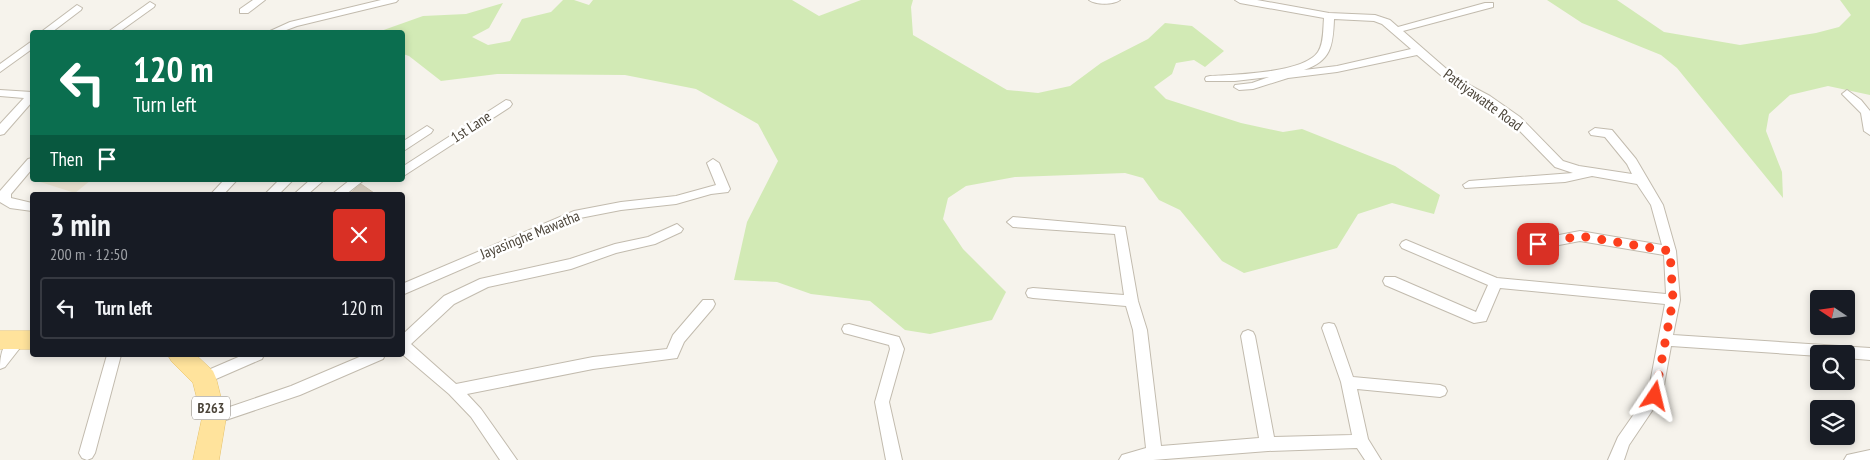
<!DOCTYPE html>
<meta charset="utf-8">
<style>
body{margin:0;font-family:"PT Sans Narrow",sans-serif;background:#20242c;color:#f1f3f6;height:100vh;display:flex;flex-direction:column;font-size:19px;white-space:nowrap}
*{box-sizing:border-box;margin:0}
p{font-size:16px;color:#9ea1a6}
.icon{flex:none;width:28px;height:28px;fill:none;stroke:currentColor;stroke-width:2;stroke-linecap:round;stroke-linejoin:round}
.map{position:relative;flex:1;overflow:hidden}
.details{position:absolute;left:30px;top:192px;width:375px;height:165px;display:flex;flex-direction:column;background:#171b24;border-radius:5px;box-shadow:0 2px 8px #0003}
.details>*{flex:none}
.hud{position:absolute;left:30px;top:30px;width:375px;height:152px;border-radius:5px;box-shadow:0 2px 8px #0003;background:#0b6e4f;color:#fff;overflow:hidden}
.needle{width:32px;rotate:283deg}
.fabs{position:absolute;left:1810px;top:290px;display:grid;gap:10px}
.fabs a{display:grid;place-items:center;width:45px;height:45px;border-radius:5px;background:#171b24;box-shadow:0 2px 8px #0003;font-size:25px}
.pin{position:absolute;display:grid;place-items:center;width:42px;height:42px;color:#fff;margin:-21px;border-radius:10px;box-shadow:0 2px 8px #0006}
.me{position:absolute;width:55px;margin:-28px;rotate:10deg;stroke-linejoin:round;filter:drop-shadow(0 0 4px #0008)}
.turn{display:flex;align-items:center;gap:18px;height:105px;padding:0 20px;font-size:22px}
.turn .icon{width:65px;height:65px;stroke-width:2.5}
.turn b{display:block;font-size:35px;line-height:42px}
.then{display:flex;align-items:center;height:48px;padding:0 20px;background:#0003;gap:10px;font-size:19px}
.round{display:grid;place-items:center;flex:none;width:52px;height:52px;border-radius:5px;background:#20242c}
.summary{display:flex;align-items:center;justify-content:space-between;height:85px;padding:0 20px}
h1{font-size:30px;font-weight:700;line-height:38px}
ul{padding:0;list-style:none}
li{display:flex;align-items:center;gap:15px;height:62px;margin:0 10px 8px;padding:0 10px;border:2px solid #363941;border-radius:5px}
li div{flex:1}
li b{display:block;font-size:19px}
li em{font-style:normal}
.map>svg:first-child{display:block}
.education{fill:#efe8d6}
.green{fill:#d2eab5}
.building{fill:#d8cfc1;stroke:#d3c7b4}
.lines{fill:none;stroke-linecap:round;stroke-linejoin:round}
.minor-casing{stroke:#c2bbae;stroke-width:2}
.primary-casing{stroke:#e6c16a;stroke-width:1}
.minor{fill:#fff;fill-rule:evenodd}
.primary{fill:#ffe39c;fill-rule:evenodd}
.route{stroke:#fc3f1d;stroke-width:9;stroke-dasharray:0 16.2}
.labels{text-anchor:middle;stroke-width:5;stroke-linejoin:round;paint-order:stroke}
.shield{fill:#fff;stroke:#817c74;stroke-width:1}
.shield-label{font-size:14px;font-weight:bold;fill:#4b4439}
.street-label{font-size:15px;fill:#4b4439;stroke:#fff}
</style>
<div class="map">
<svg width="1870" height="460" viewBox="0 0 1870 460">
<rect width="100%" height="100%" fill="#f6f3ec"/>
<path class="education" d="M 34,180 L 91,180 L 75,193 Z"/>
<path class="green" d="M 563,0 L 574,0 L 589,5 L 593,0 L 792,0 L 819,16 L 861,0 L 913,0 L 911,7 L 913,35 L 1007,90 L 1038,93 L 1070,86 L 1101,63 L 1148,39 L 1165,23 L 1192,26 L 1224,51 L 1205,67 L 1194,60 L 1176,63 L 1172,74 L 1154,87 L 1166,99 L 1241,123 L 1283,132 L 1302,129 L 1395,166 L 1440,195 L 1434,214 L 1392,203 L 1358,214 L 1337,248 L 1244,273 L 1222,261 L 1180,210 L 1159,200 L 1143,178 L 1125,173 L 1015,177 L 966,186 L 948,198 L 943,219 L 963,249 L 1006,292 L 992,320 L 930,334 L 905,330 L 870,301 L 811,294 L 777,282 L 734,280 L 747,222 L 778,161 L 758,124 L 696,89 L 625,75 L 497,74 L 441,81 L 409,56 L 403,54 L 402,32 L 378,32 L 423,16 L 466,14 L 503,3 L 489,28 L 472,37 L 488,45 L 510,41 L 522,19 L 551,12 Z
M 1547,0 L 1617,0 L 1664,32 L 1740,45 L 1816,33 L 1839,27 L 1851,15 L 1840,0 L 1870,0 L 1870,95 L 1828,86 L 1790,95 L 1769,114 L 1766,131 L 1782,172 L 1783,198 L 1677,68 L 1661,55 L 1582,23 Z"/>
<path class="building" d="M 361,184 L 377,195 L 348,195 Z"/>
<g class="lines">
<g class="minor-casing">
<path id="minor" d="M 253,0 L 265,0 L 248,13 L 240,13 L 240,9 Z
M 381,0 L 398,0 L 396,2 L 297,26 L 281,32 L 268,32 L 290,22 Z
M 1089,0 L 1120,0 C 1113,5 1096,5 1089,0 Z
M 1235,0 L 1257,0 L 1329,13 L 1375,15 L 1390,20 L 1398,27 L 1485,3 L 1493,3 L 1493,7 L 1403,31 L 1458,79 L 1490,96 L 1520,117 L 1563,161 L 1579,166 L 1632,174 L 1627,164 L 1605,137 L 1591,135 L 1589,132 L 1595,128 L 1612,130 L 1636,159 L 1663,205 L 1676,251 L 1680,300 L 1673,335 L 1870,348 L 1870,360 L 1846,358 L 1846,354 L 1819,354 L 1819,356 L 1671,346 L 1662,396 L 1629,445 L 1624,460 L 1608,460 L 1618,437 L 1648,394 L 1665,304 L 1500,288 L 1486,321 L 1474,323 L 1385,285 L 1383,281 L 1385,277 L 1395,277 L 1476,312 L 1488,285 L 1402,248 L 1400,245 L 1402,242 L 1406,240 L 1497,278 L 1666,294 L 1664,255 L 1580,241 L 1538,249 L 1532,244 L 1538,239 L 1580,231 L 1662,245 L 1651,205 L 1637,184 L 1592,176 L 1565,182 L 1465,188 L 1463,185 L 1469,181 L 1573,173 L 1555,167 L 1512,123 L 1482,102 L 1450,83 L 1417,55 L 1337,72 L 1288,78 L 1253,89 L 1239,90 L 1234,87 L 1235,85 L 1252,83 L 1269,77 L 1235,81 L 1206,81 L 1205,79 L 1206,77 L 1210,76 C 1234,75 1304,73 1318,52 C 1324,43 1323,29 1324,18 L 1240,3 ZM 1334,19 L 1374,21 L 1382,24 L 1411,49 L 1337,66 L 1304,70 C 1331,61 1333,46 1334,19 Z
M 150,2 L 155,5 L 154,7 L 119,32 L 108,32 Z
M 77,5 L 82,8 L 81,10 L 52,32 L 41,32 Z
M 32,41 L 32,49 L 0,72 L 0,64 Z
M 0,90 L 32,92 L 32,102 L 4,134 L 0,135 L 0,124 L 24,98 L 0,96 Z
M 1847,90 L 1861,100 L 1870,111 L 1870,135 L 1864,131 L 1861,113 L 1842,94 Z
M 506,100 L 510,101 L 512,104 L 510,107 L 402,177 L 402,167 Z
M 427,126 L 433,130 L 431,133 L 402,152 L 402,142 Z
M 32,158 L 32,169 L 11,194 L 11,198 L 32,203 L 32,211 L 10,208 L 0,202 L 0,191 L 28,159 Z
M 713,159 L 719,163 L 730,189 L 728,192 L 711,194 L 676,204 L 621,210 L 580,218 L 402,295 L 402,284 L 574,211 L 621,202 L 676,196 L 716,185 L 707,163 Z
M 224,180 L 237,180 L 223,195 L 210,195 Z
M 279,180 L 293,180 L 278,195 L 264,195 Z
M 310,180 L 324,180 L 307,195 L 293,195 Z
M 350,180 L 364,180 L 345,195 L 331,195 Z
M 1013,217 L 1125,227 L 1138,301 L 1147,330 L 1161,446 L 1259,438 L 1241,336 L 1243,332 L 1248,330 L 1253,332 L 1255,336 L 1274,437 L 1352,435 L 1341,382 L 1322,328 L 1324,324 L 1329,323 L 1334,324 L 1336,328 L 1353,377 L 1440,385 L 1445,387 L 1447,391 L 1445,395 L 1440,397 L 1357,389 L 1368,439 L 1381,460 L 1365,460 L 1357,448 L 1268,451 L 1153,460 L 1119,460 L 1122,455 L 1146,448 L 1133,330 L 1126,306 L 1033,298 L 1028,297 L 1026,293 L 1028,289 L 1033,288 L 1124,295 L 1115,234 L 1013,227 L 1007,222 Z
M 677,224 L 683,229 L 681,232 L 655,244 L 616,253 L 571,269 L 488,287 L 454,304 L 411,344 L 456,384 L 593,357 L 667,349 L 673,335 L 703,300 L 713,300 L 715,304 L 713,308 L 684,342 L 677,358 L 593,369 L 467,394 L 481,409 L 517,460 L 500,460 L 471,417 L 449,394 L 402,354 L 402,335 L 444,296 L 480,279 L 570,259 L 615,244 L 648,237 Z
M 849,324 L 899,337 L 904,349 L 889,402 L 902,460 L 886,460 L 875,402 L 890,349 L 889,345 L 844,333 L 842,329 L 844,325 Z
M 18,334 L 23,336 L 25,340 L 23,344 L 5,367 L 0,369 C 0,355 3,339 18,334 Z
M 107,355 L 121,355 L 95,453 L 92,458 L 87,460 L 82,458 L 79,453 Z
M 243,355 L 264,355 L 262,359 L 209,382 L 204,384 L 199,382 L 197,378 L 199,374 Z
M 364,355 L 385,355 L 383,359 L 300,395 L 214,424 L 209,422 L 207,418 L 209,414 L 291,386 Z
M 1870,450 L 1870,460 L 1844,460 L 1847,455 Z"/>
</g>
<g class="primary-casing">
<path id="primary" d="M 0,331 L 32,331 L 32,349 L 0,349 Z
M 168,355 L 196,355 L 213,371 L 216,378 L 226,418 L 219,460 L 193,460 L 202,418 L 193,383 L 172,362 Z"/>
</g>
<use href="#minor" class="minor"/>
<use href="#primary" class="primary"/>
</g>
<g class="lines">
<path class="route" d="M 1538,244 L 1580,236 L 1670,251 L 1673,300 L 1655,396"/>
</g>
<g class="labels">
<rect class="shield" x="192" y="396.5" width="38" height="23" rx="4"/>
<g class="shield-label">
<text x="211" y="413">B263</text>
</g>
<g class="street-label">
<text transform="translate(1483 100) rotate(36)" y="5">Pattiyawatte Road</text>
<text transform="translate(471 127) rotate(-33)" y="5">1st Lane</text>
<text transform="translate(530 235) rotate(-22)" y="5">Jayasinghe Mawatha</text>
</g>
</g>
</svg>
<div class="fabs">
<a><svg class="needle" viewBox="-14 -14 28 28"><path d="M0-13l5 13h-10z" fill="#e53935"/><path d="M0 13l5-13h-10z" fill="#9ea1a6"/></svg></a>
<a><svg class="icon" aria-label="search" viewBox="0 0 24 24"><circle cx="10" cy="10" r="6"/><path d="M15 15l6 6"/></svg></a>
<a><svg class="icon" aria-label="layers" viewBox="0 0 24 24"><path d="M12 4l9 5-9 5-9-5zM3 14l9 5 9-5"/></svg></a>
</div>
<div class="pin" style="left:1538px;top:244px;background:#d93025"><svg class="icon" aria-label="arrive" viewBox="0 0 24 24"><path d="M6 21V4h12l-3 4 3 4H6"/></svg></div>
<svg class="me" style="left:1655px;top:396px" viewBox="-20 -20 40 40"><path d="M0-17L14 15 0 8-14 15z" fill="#fc3f1d" stroke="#fff" stroke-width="4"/></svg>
<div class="hud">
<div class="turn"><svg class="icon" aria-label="left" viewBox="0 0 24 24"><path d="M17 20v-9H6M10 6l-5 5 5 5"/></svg><div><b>120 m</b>Turn left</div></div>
<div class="then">Then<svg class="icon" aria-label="arrive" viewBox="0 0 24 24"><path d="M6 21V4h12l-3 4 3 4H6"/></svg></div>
</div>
<section class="details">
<div class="summary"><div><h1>3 min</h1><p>200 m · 12:50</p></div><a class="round" style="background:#d93025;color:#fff"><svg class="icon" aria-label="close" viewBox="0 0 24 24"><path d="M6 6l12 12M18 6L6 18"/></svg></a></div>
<ul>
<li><svg class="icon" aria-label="left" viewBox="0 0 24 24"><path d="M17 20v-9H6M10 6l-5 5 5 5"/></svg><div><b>Turn left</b></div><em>120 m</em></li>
</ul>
</section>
</div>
